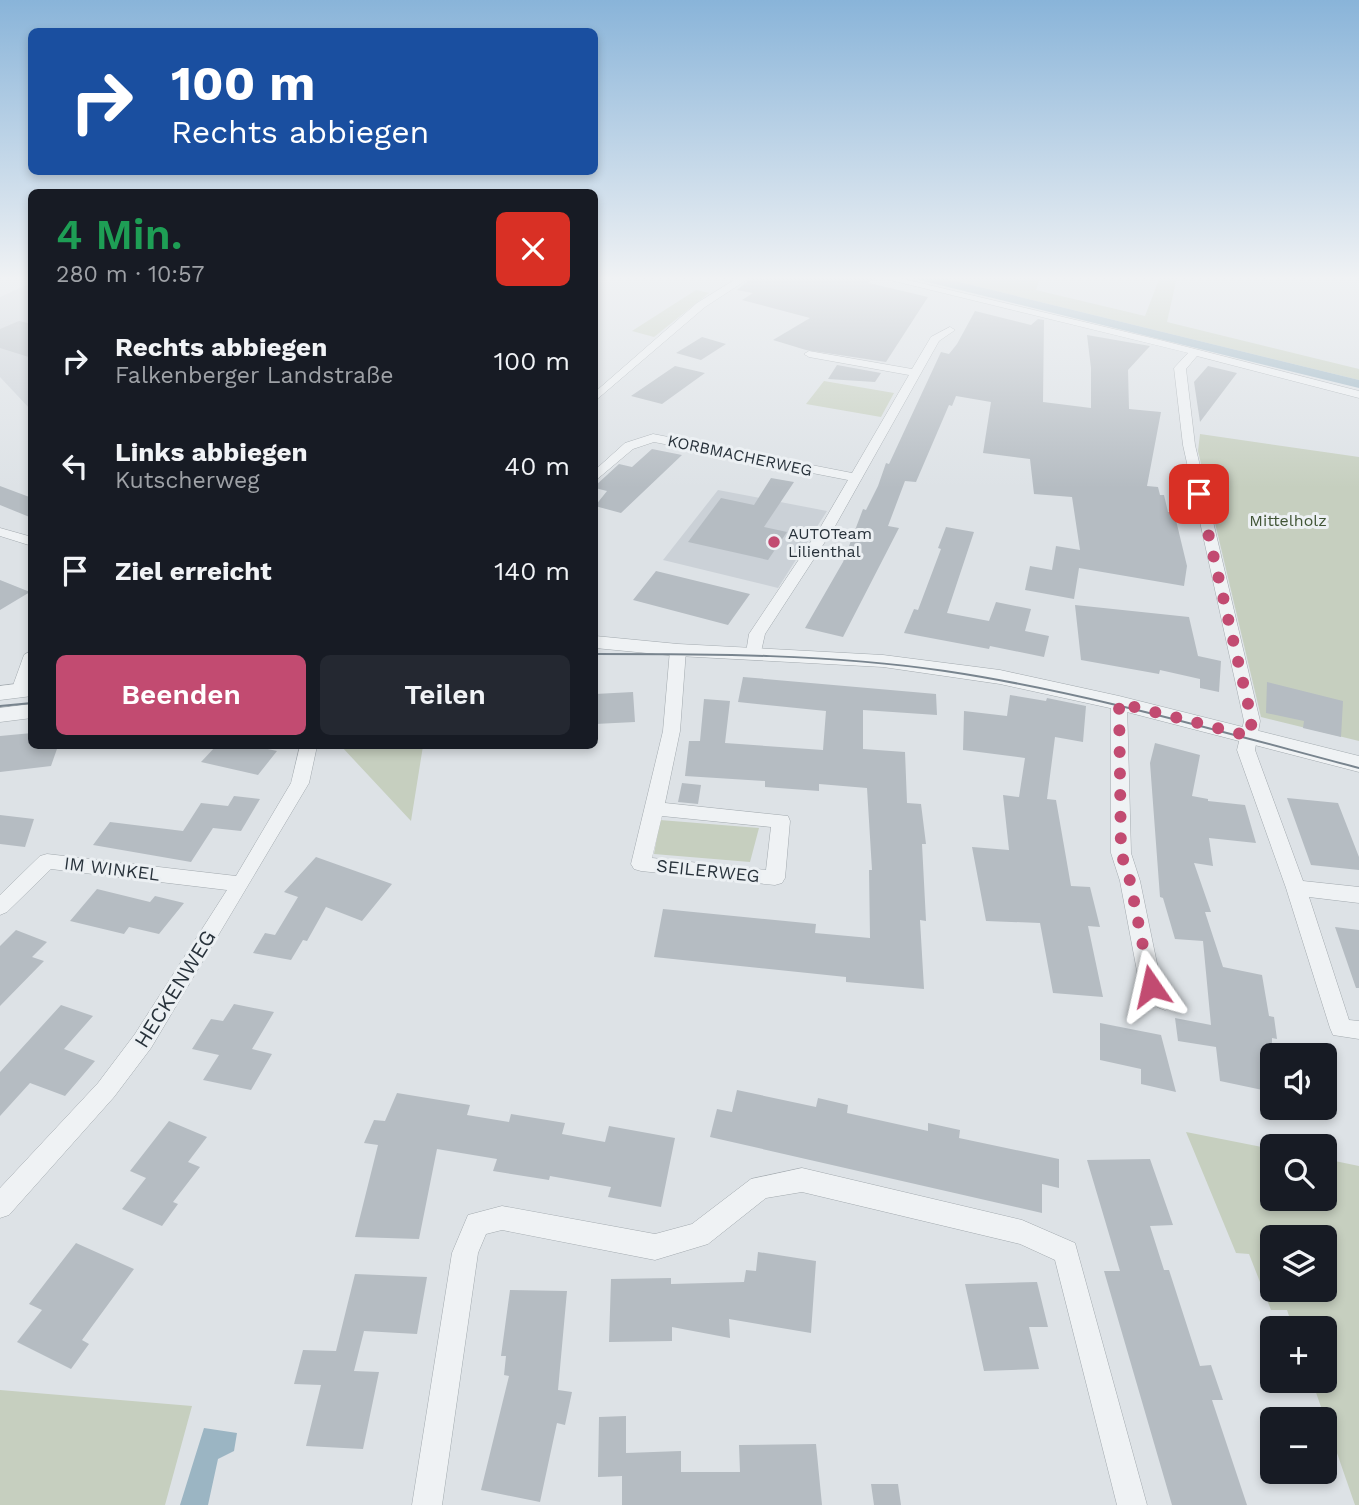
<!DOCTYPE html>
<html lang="de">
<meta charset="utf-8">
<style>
body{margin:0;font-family:"Work Sans",sans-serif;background:#242831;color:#f1f3f6;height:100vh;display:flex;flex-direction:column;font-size:26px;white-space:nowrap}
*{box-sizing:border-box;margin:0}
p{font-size:23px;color:#9ea1a6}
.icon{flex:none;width:38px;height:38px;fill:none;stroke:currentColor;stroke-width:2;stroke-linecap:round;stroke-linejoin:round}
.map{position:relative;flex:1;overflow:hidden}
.side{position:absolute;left:28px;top:189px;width:570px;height:560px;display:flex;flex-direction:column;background:#171b24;border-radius:10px;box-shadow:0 4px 10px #0003}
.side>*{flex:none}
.guide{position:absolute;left:28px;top:28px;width:570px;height:147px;border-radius:10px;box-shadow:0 4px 10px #0003;background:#1a4fa0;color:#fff;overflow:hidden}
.tools{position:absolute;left:1260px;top:1043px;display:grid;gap:14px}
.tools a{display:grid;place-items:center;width:77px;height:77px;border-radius:10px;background:#171b24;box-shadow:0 4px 10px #0003;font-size:35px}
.pin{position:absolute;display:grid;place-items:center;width:60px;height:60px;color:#fff;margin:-30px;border-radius:14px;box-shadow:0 4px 10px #0006}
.me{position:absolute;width:77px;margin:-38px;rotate:349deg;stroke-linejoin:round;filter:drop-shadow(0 0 5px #0008)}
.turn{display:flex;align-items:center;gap:24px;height:147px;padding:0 28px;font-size:32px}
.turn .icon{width:91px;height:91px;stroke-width:2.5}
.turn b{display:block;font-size:49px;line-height:60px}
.round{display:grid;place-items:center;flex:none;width:74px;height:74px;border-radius:10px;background:#242831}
.summary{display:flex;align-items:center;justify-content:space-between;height:119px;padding:0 28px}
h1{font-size:42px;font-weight:600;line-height:52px;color:#1e9e55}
.button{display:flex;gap:14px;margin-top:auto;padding:14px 28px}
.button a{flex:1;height:80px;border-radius:10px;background:#c24b71;color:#fff;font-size:28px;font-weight:600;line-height:80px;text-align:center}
.button a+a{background:#242831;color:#f1f3f6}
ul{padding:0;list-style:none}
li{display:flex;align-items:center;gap:21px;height:105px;padding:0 28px}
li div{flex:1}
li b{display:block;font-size:26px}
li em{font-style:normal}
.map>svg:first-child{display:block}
.built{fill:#cbd1d7}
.green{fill:#c6cfbf;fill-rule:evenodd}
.water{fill:#9bb5c3}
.building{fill:#b5bcc2}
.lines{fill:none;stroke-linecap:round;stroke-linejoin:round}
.minor-casing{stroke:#a3aaaf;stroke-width:1}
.tertiary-casing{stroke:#a3aaaf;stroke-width:1}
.minor{fill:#eff2f4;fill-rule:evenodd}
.tertiary{fill:#eff2f4;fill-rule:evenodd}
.tram{stroke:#78848e;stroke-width:2}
.route{stroke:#c24b71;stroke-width:12;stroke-dasharray:0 21.6}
.poi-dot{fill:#c24b71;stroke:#ecf0f3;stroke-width:2.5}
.labels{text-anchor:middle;stroke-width:6;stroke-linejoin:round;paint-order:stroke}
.far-street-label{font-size:16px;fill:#28323b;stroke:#ecf0f3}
.far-park-label{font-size:16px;fill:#415536;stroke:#ecf0f3}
.far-poi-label{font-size:16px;fill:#28323b;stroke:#ecf0f3;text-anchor:start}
.street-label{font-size:18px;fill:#28323b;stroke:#ecf0f3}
.near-street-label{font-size:21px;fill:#28323b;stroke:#ecf0f3}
</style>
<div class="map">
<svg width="1359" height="1505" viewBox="0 0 1359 1505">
<rect width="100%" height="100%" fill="#dde2e6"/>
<path class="built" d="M 31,283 L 31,410 L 0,377 L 0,297 Z
M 718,490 L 827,511 L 778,588 L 663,560 Z"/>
<path class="green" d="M 939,277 L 1040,277 L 1036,290 L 1145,316 L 1160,277 L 1177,277 L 1167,322 L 1359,369 L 1359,380 Z
M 696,290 L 709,293 L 654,337 L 632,331 Z
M 824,381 L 894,393 L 881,417 L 806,404 Z
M 1200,434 L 1359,457 L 1359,741 L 1261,717 L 1198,451 Z
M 341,746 L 423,746 L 411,821 Z
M 660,820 L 759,828 L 750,862 L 654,854 Z
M 1186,1132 L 1272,1149 L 1272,1199 L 1325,1199 L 1325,1159 L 1359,1166 L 1359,1505 L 1355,1505 L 1312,1381 L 1325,1381 L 1325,1328 L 1293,1328 L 1287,1310 L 1271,1310 L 1249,1254 L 1236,1253 ZM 1272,1237 L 1325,1237 L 1325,1290 L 1272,1290 Z
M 0,1390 L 192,1406 L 165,1505 L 0,1505 Z"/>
<path class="water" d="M 907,277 L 939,277 L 1359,380 L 1359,388 Z
M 204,1428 L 237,1433 L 234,1451 L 218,1459 L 208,1505 L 180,1505 Z"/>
<path class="building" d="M 753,277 L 875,277 L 869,283 L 928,297 L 886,362 L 806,350 L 773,340 L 810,318 L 742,300 L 753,293 L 737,290 Z
M 975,311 L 1031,325 L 1038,319 L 1044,320 L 1043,402 L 1091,408 L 1091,368 L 1087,335 L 1150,346 L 1128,370 L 1129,409 L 1161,412 L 1147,486 L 1158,487 L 1160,495 L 1164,495 L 1168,512 L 1174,512 L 1187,566 L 1184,586 L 1079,568 L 1074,599 L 1025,590 L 1030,566 L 1052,570 L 1056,546 L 1080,550 L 1072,497 L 1034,494 L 1030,459 L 983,453 L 991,402 L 956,396 L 952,406 L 949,405 L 916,482 L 905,481 L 888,526 L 899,528 L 843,637 L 805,628 L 843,562 L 863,509 L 866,510 L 878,486 L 886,463 L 889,464 L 941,352 L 949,354 L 957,344 Z
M 19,321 L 32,324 L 32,358 L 0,348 L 0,329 Z
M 702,337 L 726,344 L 701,360 L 676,353 Z
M 837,365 L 881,373 L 875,382 L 828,379 Z
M 675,366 L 705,373 L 662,404 L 631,396 Z
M 1208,366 L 1237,373 L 1200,422 L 1194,382 Z
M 652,449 L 682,455 L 621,513 L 595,506 L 607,491 L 595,488 L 595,486 L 619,464 L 632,467 Z
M 771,478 L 794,482 L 764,527 L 787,532 L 768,560 L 688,542 L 721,498 L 754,505 Z
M 0,486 L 32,498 L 32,518 L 0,505 Z
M 946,527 L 974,532 L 947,613 L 989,621 L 996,602 L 1031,609 L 1025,631 L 1049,636 L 1044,657 L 990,646 L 989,649 L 904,633 L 914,609 L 918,610 L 941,549 L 938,548 Z
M 656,571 L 750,594 L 728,625 L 633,600 Z
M 0,580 L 30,592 L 0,610 Z
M 1075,605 L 1189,617 L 1198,656 L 1221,661 L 1219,692 L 1200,688 L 1200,679 L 1160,670 L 1159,674 L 1081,660 Z
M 743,677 L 936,694 L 937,715 L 863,710 L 863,749 L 905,752 L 907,803 L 921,804 L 926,844 L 922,844 L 926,921 L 920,920 L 924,989 L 846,982 L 846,977 L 654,957 L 663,909 L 816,924 L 815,933 L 870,938 L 869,870 L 872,870 L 867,788 L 819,784 L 819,791 L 765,787 L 765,781 L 685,776 L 689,741 L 700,741 L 704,699 L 730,701 L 725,743 L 823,750 L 826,711 L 738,702 Z
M 1267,682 L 1343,701 L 1341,737 L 1303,728 L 1304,721 L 1266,713 Z
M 633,692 L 635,722 L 595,724 L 595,694 Z
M 1010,695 L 1046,701 L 1047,698 L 1086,706 L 1083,742 L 1055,737 L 1047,799 L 1056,800 L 1071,886 L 1090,887 L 1100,927 L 1088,926 L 1103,997 L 1053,993 L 1040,923 L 986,921 L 972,847 L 1009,850 L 1003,795 L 1019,797 L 1025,758 L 963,750 L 964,711 L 1007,716 Z
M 32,733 L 32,746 L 58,746 L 51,766 L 0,772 L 0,736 Z
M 1155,743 L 1200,755 L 1192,796 L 1208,799 L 1208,801 L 1245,805 L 1256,843 L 1209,838 L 1213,866 L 1194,863 L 1211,912 L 1205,912 L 1223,967 L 1262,975 L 1269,1016 L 1274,1017 L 1277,1039 L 1272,1038 L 1272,1092 L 1220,1081 L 1216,1047 L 1178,1041 L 1175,1018 L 1211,1025 L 1203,941 L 1175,939 L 1163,898 L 1160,897 L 1150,763 Z
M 216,746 L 254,746 L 277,751 L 258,775 L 201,762 Z
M 682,783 L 701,785 L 698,804 L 678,802 Z
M 234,796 L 260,799 L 241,831 L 213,828 L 191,862 L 93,845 L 110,822 L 183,831 L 201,803 L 228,806 Z
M 1287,798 L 1338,803 L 1359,857 L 1359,870 L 1311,865 Z
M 0,815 L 34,819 L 25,847 L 0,844 Z
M 316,857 L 392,884 L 362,921 L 326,907 L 307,941 L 303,940 L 291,960 L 253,953 L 265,933 L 275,935 L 298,897 L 284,892 Z
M 97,889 L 150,902 L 155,896 L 184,903 L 159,934 L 129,927 L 124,934 L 70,921 Z
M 1335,927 L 1359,930 L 1359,988 L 1356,988 Z
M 16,930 L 47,942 L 32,957 L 44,961 L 0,1006 L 0,946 Z
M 234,1004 L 274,1012 L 252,1049 L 272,1054 L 251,1090 L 203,1080 L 219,1055 L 192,1049 L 211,1019 L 223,1021 Z
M 61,1005 L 93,1016 L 64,1049 L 95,1061 L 65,1096 L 30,1083 L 0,1116 L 0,1072 Z
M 1100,1023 L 1161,1035 L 1176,1092 L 1141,1084 L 1141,1069 L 1100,1060 Z
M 737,1090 L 816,1107 L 818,1098 L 848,1105 L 847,1113 L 928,1131 L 928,1123 L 960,1130 L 959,1138 L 1059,1159 L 1059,1188 L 1042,1184 L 1042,1213 L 710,1137 L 717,1109 L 732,1112 Z
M 397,1093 L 470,1105 L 467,1115 L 509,1122 L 511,1114 L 565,1123 L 562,1134 L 605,1142 L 609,1126 L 675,1138 L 661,1207 L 608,1197 L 611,1187 L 550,1176 L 549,1180 L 493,1171 L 497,1159 L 437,1149 L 419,1239 L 355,1237 L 378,1145 L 364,1143 L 374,1120 L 385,1121 Z
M 169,1121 L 207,1137 L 188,1162 L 200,1167 L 173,1202 L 178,1204 L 162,1226 L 122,1209 L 146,1178 L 130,1171 Z
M 1150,1159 L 1173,1225 L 1150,1226 L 1164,1270 L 1169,1270 L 1200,1366 L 1211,1365 L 1223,1400 L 1212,1400 L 1247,1505 L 1172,1505 L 1104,1271 L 1120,1271 L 1087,1160 Z
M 76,1243 L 134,1269 L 82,1340 L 89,1344 L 71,1369 L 17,1342 L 42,1310 L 29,1304 Z
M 758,1252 L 816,1261 L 811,1333 L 729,1319 L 730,1338 L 672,1327 L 672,1341 L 609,1342 L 611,1279 L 671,1278 L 671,1284 L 744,1282 L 746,1270 L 756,1271 Z
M 355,1274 L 427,1277 L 417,1334 L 364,1331 L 354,1371 L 379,1372 L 363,1449 L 306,1446 L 321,1385 L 294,1384 L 303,1350 L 336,1351 Z
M 1037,1282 L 1048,1327 L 1029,1327 L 1039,1369 L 984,1371 L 965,1284 Z
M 510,1290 L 567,1291 L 558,1390 L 572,1392 L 565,1425 L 557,1423 L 540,1502 L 481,1490 L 509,1376 L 504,1375 L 506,1356 L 501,1356 Z
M 626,1416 L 626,1453 L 681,1451 L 681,1472 L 740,1472 L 739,1445 L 816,1444 L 822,1505 L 622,1505 L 622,1476 L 598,1477 L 599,1417 Z
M 871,1484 L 898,1484 L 901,1505 L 874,1505 Z"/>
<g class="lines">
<g class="minor-casing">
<path id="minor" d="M 739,277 L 751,277 L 705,307 L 595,401 L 595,392 L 697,303 Z
M 878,277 L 895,277 L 1160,340 L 1359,391 L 1359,398 L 1197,356 L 1186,369 L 1195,445 L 1260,721 L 1255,750 L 1303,881 L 1359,887 L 1359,903 L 1309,897 L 1349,1020 L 1359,1021 L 1359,1039 L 1333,1035 L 1330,1028 L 1286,888 L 1237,750 L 1244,721 L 1183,445 L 1174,368 L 1188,353 Z
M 950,327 L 955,330 L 939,341 L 834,528 L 765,634 L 760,656 L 748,656 L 746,653 L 749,634 L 820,528 L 848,480 L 654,442 L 633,449 L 595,481 L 595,470 L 625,443 L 653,434 L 852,473 L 909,375 L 809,357 L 804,354 L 809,351 L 912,369 L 931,337 Z
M 0,528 L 32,537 L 32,546 L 0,536 Z
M 678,645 L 686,650 L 680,731 L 665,803 L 788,816 L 790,821 L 785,878 L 782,883 L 775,885 L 641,871 L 634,869 L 631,864 L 663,731 L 670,650 ZM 662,816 L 771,827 L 766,870 L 652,858 Z
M 32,650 C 32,665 36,691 19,696 L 13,695 L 11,691 L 24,655 Z
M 1119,698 L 1127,703 L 1131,853 L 1140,881 L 1161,983 L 1176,1001 L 1173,1007 L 1165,1010 L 1157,1007 L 1140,987 L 1120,881 L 1111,853 L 1111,703 Z
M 300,746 L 317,746 L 309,783 L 151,1048 L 114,1097 L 9,1215 L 0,1218 L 0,1188 L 98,1083 L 135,1034 L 227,890 L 51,869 L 7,912 L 0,915 L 0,895 L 40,856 L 47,854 L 236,876 L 291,783 Z
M 802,1168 L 1022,1220 L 1075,1243 L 1147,1505 L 1117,1505 L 1055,1260 L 1020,1244 L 802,1192 L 766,1198 L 708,1244 L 655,1260 L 502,1230 L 486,1234 L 478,1253 L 442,1505 L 412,1505 L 452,1253 L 468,1215 L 502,1206 L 655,1234 L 692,1224 L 751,1179 Z"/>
</g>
<g class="tertiary-casing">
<path id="tertiary" d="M 595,636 L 678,644 L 883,655 L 1000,670 L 1119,696 L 1359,756 L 1359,772 L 1119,710 L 1000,684 L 883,667 L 678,656 L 595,648 Z
M 32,682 L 32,696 L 0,700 L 0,686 Z
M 32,704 L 32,718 L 0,722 L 0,708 Z"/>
</g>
<use href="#minor" class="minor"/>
<use href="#tertiary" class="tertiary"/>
<path class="tram" d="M 595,654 C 712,654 829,654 945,671 C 1085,692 1222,732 1359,768
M 0,706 L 32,703"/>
</g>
<linearGradient id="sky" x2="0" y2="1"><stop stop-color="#89b4d9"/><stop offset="0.57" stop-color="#f0f2f4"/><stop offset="1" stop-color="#f0f2f4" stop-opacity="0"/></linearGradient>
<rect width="1359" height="488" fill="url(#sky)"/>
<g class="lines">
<path class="route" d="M 1151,986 L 1130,881 L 1121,853 L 1119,703 L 1249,736 L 1252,721 L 1199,494"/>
</g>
<circle class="poi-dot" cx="774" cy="542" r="7"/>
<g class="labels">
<g class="far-street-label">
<text transform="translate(740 455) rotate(12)" y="6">KORBMACHERWEG</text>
</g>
<g class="far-park-label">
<text x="1288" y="526">Mittelholz</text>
</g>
<g class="far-poi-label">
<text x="788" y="539">AUTOTeam<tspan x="788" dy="18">Lilienthal</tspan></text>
</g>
<g class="street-label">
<text transform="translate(112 869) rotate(7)" y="6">IM WINKEL</text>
<text transform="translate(708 871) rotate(6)" y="6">SEILERWEG</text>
</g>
<g class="near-street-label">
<text transform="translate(175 989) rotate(-58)" y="7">HECKENWEG</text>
</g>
</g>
</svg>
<div class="tools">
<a><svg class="icon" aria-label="sound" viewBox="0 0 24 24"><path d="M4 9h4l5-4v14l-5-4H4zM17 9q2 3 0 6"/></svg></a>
<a><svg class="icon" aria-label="search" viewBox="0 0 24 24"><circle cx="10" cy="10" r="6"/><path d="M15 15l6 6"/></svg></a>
<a><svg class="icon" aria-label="layers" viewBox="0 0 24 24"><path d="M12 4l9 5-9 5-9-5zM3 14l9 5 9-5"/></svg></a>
<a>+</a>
<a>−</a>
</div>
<div class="pin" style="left:1199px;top:494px;background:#d93025"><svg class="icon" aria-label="arrive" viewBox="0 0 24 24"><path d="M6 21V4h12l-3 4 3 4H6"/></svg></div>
<svg class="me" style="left:1151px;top:986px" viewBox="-20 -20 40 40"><path d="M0-17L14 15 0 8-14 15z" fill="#c24b71" stroke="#fff" stroke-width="4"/></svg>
<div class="guide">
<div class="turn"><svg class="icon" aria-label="right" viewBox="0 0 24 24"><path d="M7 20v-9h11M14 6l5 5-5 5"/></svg><div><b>100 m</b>Rechts abbiegen</div></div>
</div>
<section class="side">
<div class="summary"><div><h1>4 Min.</h1><p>280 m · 10:57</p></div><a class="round" style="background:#d93025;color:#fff"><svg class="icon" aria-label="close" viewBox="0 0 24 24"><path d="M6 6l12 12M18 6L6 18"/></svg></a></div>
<ul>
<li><svg class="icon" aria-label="right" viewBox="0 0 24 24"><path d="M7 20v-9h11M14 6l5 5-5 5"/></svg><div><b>Rechts abbiegen</b><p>Falkenberger Landstraße</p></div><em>100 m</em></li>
<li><svg class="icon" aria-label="left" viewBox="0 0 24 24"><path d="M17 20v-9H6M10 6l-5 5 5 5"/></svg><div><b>Links abbiegen</b><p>Kutscherweg</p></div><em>40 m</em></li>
<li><svg class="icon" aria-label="arrive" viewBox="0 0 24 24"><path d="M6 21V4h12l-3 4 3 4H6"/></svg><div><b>Ziel erreicht</b></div><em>140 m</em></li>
</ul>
<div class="button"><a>Beenden</a><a>Teilen</a></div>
</section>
</div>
